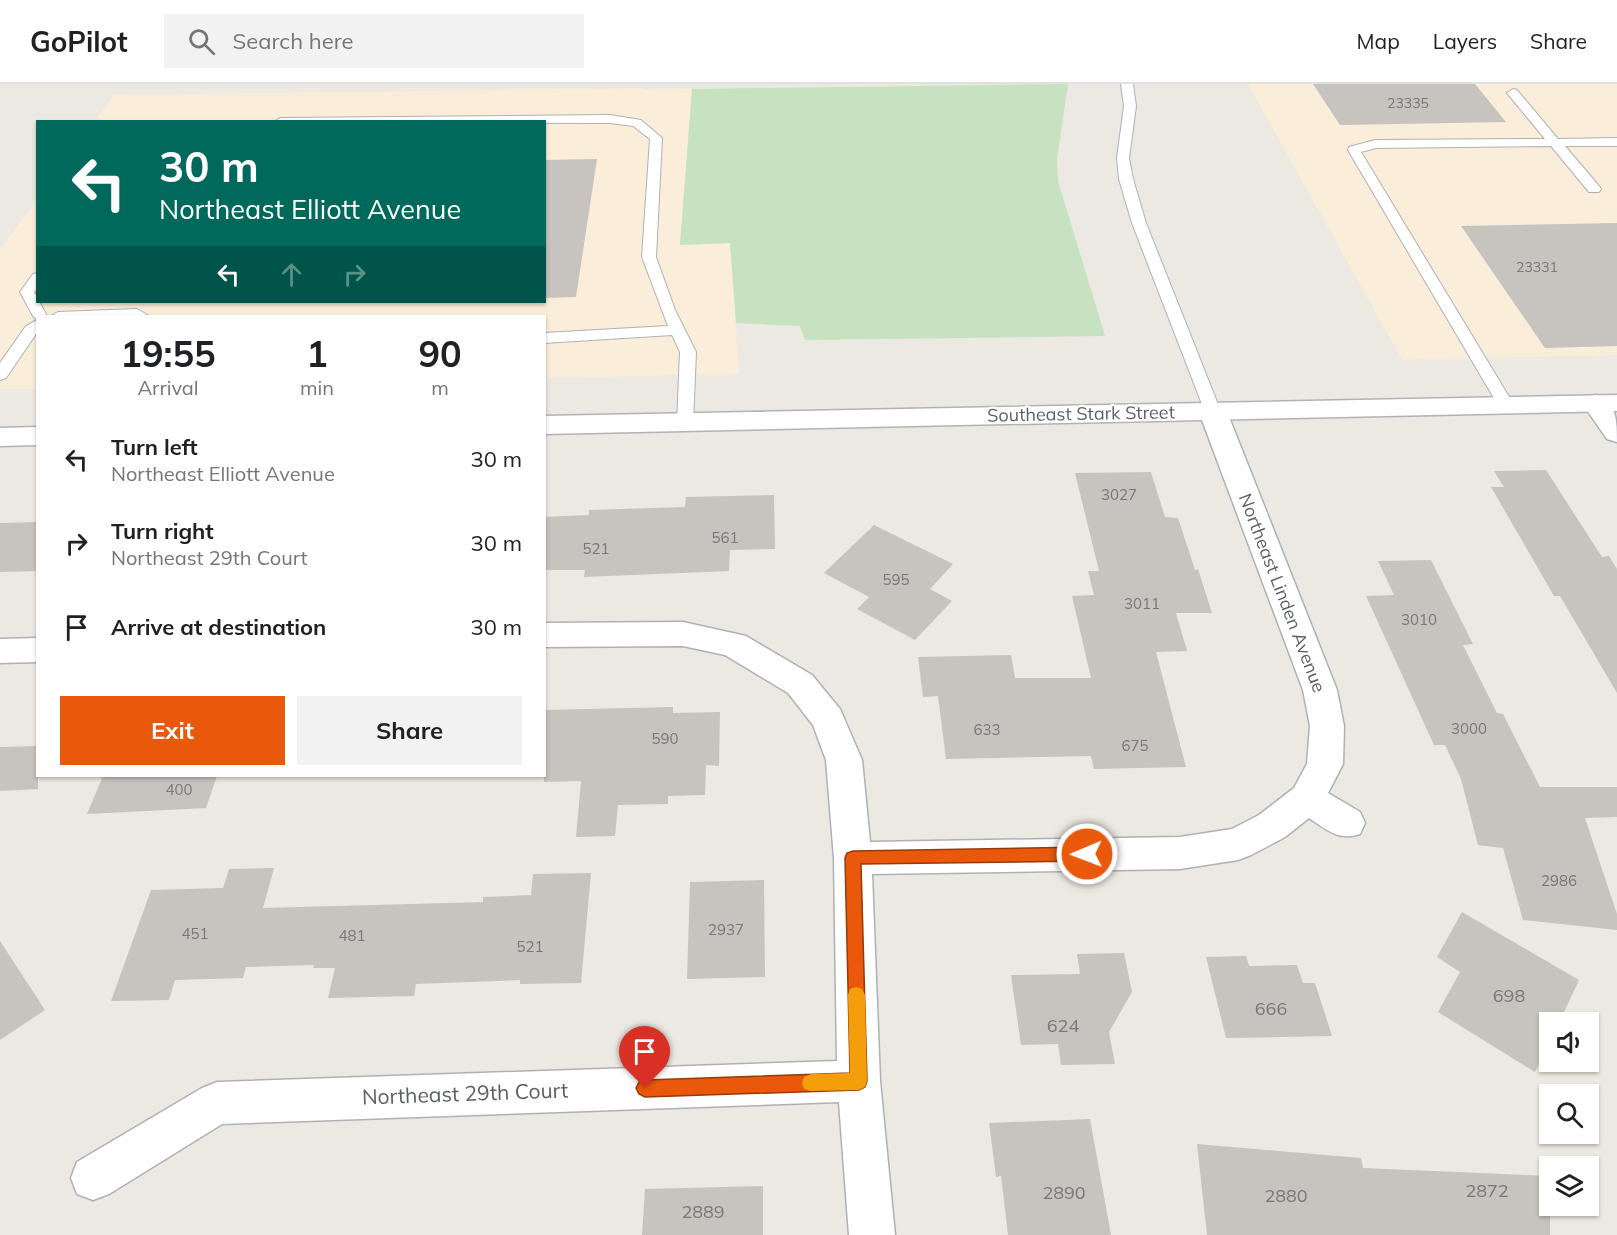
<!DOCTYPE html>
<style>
body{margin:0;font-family:Mulish,sans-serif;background:#f2f2f2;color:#202124;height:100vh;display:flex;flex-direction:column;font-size:22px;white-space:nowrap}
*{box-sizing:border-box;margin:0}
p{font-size:20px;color:#757577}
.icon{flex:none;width:33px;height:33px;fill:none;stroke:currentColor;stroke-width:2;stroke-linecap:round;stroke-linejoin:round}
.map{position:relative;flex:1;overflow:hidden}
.drawer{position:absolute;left:36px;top:231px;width:510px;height:462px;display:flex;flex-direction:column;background:#fff;border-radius:0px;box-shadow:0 2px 4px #0004}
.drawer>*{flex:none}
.top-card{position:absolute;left:36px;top:36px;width:510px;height:183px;border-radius:0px;box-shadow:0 2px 4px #0004;background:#00695c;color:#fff;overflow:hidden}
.controls{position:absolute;left:1539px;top:928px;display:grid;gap:12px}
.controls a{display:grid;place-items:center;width:60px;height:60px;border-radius:0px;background:#fff;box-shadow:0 2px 4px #0004;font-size:30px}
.pin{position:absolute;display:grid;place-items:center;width:51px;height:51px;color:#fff;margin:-62px -26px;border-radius:50% 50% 50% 0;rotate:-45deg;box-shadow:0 0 6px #0007}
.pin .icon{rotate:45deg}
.me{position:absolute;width:66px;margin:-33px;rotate:269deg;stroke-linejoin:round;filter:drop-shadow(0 0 4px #0008)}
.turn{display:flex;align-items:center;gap:21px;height:126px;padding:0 24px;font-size:27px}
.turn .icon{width:78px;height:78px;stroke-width:2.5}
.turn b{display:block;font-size:42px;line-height:51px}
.lanes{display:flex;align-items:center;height:57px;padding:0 24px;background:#0003;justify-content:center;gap:30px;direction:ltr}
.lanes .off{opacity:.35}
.eta{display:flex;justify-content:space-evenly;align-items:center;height:102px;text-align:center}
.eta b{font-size:36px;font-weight:700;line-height:42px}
.primary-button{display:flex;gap:12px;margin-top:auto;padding:12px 24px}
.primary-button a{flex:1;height:69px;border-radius:0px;background:#ea580c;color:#fff;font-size:24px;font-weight:700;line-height:69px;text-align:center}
.primary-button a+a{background:#f2f2f2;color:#202124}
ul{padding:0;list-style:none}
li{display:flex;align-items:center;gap:18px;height:84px;padding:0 24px}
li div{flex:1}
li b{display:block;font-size:22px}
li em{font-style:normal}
header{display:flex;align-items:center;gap:36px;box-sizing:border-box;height:84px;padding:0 30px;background:#fff;border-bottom:2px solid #e0e0e0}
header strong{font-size:28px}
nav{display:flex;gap:33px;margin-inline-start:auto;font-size:21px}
.search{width:420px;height:54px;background:#f2f2f2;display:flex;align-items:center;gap:15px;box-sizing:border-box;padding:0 21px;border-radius:0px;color:#757577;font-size:22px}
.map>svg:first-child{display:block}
.commercial{fill:#faedd9}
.green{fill:#c6e2c1}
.building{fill:#c7c3bf}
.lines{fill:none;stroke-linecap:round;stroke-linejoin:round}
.service-casing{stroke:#aeb1b4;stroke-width:2}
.minor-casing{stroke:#aeb1b4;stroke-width:3}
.secondary-casing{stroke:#afb3b6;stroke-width:3}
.service{fill:#fff;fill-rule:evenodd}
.minor{fill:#fff;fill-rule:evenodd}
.secondary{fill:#fff;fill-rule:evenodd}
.route{fill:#ea580c;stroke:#983908;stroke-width:1.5}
.slow{fill:#f59e0b}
.labels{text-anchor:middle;stroke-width:4.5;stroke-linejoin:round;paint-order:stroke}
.far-number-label{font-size:14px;fill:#767879}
.number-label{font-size:15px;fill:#767879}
.street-label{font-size:18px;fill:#5b5f62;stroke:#fff}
.near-number-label{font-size:18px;fill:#767879}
.near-street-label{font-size:21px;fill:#5b5f62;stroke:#fff}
</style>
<header>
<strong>GoPilot</strong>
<div class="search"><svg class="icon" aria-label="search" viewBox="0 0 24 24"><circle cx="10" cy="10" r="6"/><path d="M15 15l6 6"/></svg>Search here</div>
<nav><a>Map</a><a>Layers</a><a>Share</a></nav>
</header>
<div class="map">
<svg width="1617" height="1151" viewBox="0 0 1617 1151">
<rect width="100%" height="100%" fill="#ece8e2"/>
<path class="commercial" d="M 1248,0 L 1617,0 L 1617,271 L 1402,276 Z
M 641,4 L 645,6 L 692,5 L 680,161 L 731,159 L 739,290 L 545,294 L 544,232 L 38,232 L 37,305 L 0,305 L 0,165 L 37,115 L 38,218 L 544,218 L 544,38 L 94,37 L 114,11 Z"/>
<path class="green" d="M 1068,0 L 1057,75 L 1058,97 L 1105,252 L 805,256 L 800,242 L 736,239 L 730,159 L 680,161 L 692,5 Z"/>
<path class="building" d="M 1313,0 L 1475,0 L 1506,38 L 1340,41 Z
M 597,75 L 576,213 L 544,214 L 544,76 Z
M 1617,139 L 1617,262 L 1545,264 L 1461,142 Z
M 1546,386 L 1602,473 L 1609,472 L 1617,485 L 1617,609 L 1560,512 L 1554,512 L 1491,403 L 1504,403 L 1494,387 Z
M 1151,388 L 1165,433 L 1178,434 L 1195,486 L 1198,485 L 1212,529 L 1176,529 L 1187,567 L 1156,568 L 1186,683 L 1094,685 L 1091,672 L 946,675 L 938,612 L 923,613 L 918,573 L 1011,571 L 1015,594 L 1091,594 L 1072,512 L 1094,511 L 1088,487 L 1099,487 L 1075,389 Z
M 774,411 L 775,465 L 730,466 L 729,487 L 584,493 L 585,486 L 544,486 L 544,433 L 589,431 L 589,426 L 685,423 L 686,413 Z
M 38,438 L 38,487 L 0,488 L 0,439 Z
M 874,441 L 953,480 L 930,505 L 952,517 L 915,556 L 857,525 L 869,513 L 824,489 Z
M 1431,476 L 1473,560 L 1463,561 L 1497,629 L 1503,630 L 1540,703 L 1617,703 L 1617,733 L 1585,734 L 1617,830 L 1617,846 L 1523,836 L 1503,764 L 1478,761 L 1461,695 L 1445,661 L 1434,661 L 1366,512 L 1394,511 L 1378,477 Z
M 673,623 L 673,629 L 720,628 L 719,682 L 706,681 L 705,711 L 668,712 L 668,720 L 618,721 L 615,752 L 576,753 L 581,697 L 544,698 L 544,626 Z
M 38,662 L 38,705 L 0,707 L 0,663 Z
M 103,692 L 217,692 L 206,724 L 87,730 Z
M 274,784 L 263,824 L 483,818 L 483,813 L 531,811 L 533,790 L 591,789 L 581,899 L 520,900 L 520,896 L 416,900 L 414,912 L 328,914 L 335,884 L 313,884 L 314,881 L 246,883 L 243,894 L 175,896 L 169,916 L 111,917 L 151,806 L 223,804 L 229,785 Z
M 764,796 L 765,893 L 687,895 L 690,798 Z
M 1462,828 L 1579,896 L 1559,939 L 1550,939 L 1550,958 L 1535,988 L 1438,928 L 1460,888 L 1437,873 Z
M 0,857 L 45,926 L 0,956 Z
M 1124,869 L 1132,908 L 1109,948 L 1115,980 L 1061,981 L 1058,960 L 1021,961 L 1011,891 L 1080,890 L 1077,870 Z
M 1246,872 L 1249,882 L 1297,881 L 1303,899 L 1315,899 L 1332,952 L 1226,954 L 1206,873 Z
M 1090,1035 L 1111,1151 L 1008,1151 L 1001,1092 L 996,1093 L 989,1039 Z
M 1197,1060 L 1361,1074 L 1363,1084 L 1550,1092 L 1550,1151 L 1207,1151 Z
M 763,1102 L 763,1151 L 642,1151 L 645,1105 Z"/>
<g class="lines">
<g class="service-casing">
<path id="service" d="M 1121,0 L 1133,0 L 1136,22 L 1129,74 L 1133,95 L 1146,139 L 1221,328 L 1219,332 L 1207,332 L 1205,328 L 1132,139 L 1119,95 L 1117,74 L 1124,22 Z
M 1513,5 L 1517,6 L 1558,55 L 1617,54 L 1617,62 L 1565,62 L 1599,102 L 1601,105 L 1599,108 L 1589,108 L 1551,62 L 1376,64 L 1361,68 L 1514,321 L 1506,326 L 1498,321 L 1348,66 L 1349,63 L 1375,56 L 1545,55 L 1507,9 Z
M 610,31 L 641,36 L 662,54 L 656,173 L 675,226 L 696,268 L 693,339 L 691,343 L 679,343 L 677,339 L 680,268 L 672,251 L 544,259 L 544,249 L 668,242 L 642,173 L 650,55 L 633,42 L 610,39 L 274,38 L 280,34 Z
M 38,189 L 38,204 L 34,208 L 47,232 L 38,232 L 38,247 L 6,294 L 0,296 L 0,279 L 26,242 L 37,236 L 33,232 L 20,208 L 33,190 Z
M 137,225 L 149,232 L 51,232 L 58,228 Z"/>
</g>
<g class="minor-casing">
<path id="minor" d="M 1596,311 C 1617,317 1617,338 1617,358 L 1607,355 L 1582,319 L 1586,313 Z
M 1213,319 L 1223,322 L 1227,328 L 1337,606 L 1344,642 L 1343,680 L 1328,709 L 1360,728 L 1365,739 L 1360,750 C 1338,757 1327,746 1309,734 L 1285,753 L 1251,771 L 1238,776 L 1180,785 L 872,790 L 880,997 L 895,1151 L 849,1151 L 839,1018 L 222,1040 L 109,1110 L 93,1116 L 77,1110 L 71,1094 L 77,1078 L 202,1004 L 217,998 L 837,977 L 834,774 L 826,676 L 813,641 L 788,609 L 725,571 L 683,562 L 544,563 L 544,539 L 683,538 L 746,552 L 812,591 L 840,625 L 862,676 L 870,758 L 1180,753 L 1232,745 L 1259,731 L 1294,704 L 1307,680 L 1310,642 L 1303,606 L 1199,328 L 1203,322 Z
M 38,554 L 38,578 L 0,579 L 0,555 Z"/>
</g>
<g class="secondary-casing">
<path id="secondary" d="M 1617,311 L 1617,327 L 544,350 L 544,332 Z
M 38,343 L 38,361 L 0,362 L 0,344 Z"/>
</g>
<use href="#service" class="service"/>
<use href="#minor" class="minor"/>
<use href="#secondary" class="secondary"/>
</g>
<path class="route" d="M 1087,763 L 1093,765 L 1095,770 L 1093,775 L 1087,777 L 861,780 L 867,997 L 865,1003 L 859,1006 L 645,1013 L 639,1010 L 636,1004 L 639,998 L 645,996 L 850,989 L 845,774 L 847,769 L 853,767 Z"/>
<path class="slow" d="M 856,903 L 862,905 L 865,911 L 867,997 L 865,1003 L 859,1006 L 811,1007 L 804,1005 L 802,999 L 804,993 L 811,990 L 850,989 L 848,911 L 850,905 Z"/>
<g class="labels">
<g class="far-number-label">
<text x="1408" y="24">23335</text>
<text x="1537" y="188">23331</text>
</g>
<g class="number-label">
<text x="1119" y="416">3027</text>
<text x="725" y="459">561</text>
<text x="596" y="470">521</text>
<text x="896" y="501">595</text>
<text x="1142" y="525">3011</text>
<text x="1419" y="541">3010</text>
<text x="1469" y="650">3000</text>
<text x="987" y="651">633</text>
<text x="665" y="660">590</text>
<text x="1135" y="667">675</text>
<text x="179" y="711">400</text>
<text x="1559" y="802">2986</text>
<text x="726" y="851">2937</text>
<text x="195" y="855">451</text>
<text x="352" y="857">481</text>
<text x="530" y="868">521</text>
</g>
<g class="street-label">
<text transform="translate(1081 330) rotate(-1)" y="6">Southeast Stark Street</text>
<text transform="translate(1282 509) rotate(69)" y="6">Northeast Linden Avenue</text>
</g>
<g class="near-number-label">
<text x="1509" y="918">698</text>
<text x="1271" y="931">666</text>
<text x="1063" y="948">624</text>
<text x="1487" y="1113">2872</text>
<text x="1064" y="1115">2890</text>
<text x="1286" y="1118">2880</text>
<text x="703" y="1134">2889</text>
</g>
<g class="near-street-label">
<text transform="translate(465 1010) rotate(-2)" y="7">Northeast 29th Court</text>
</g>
</g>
</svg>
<div class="controls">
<a><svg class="icon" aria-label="sound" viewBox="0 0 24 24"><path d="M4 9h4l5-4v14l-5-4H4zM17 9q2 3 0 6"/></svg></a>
<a><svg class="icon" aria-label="search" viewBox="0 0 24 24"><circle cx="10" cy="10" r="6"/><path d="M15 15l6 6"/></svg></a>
<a><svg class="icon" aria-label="layers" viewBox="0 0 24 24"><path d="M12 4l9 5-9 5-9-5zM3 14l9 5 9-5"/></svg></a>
</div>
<div class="pin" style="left:645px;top:1004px;background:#d93025"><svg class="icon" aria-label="arrive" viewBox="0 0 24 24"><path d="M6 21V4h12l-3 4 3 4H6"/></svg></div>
<svg class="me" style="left:1087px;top:770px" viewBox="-20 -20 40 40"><circle r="17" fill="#ea580c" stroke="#fff" stroke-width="3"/><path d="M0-11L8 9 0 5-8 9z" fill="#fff"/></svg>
<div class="top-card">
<div class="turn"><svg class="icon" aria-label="left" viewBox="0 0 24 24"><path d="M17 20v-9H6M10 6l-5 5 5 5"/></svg><div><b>30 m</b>Northeast Elliott Avenue</div></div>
<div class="lanes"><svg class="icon" aria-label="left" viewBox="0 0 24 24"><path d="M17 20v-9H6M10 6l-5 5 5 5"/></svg><svg class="icon off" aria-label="ahead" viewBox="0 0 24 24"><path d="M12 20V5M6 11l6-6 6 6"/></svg><svg class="icon off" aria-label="right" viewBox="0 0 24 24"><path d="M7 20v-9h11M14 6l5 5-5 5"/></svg></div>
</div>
<section class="drawer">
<div class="eta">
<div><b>19:55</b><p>Arrival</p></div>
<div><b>1</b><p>min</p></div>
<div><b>90</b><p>m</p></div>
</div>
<ul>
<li><svg class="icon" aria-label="left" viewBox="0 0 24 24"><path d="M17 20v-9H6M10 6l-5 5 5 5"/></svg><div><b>Turn left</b><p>Northeast Elliott Avenue</p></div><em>30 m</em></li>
<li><svg class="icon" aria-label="right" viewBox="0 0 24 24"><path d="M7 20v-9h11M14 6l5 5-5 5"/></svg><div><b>Turn right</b><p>Northeast 29th Court</p></div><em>30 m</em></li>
<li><svg class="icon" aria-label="arrive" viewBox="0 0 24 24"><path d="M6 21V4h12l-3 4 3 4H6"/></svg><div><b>Arrive at destination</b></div><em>30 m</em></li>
</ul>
<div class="primary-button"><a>Exit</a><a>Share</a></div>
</section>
</div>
